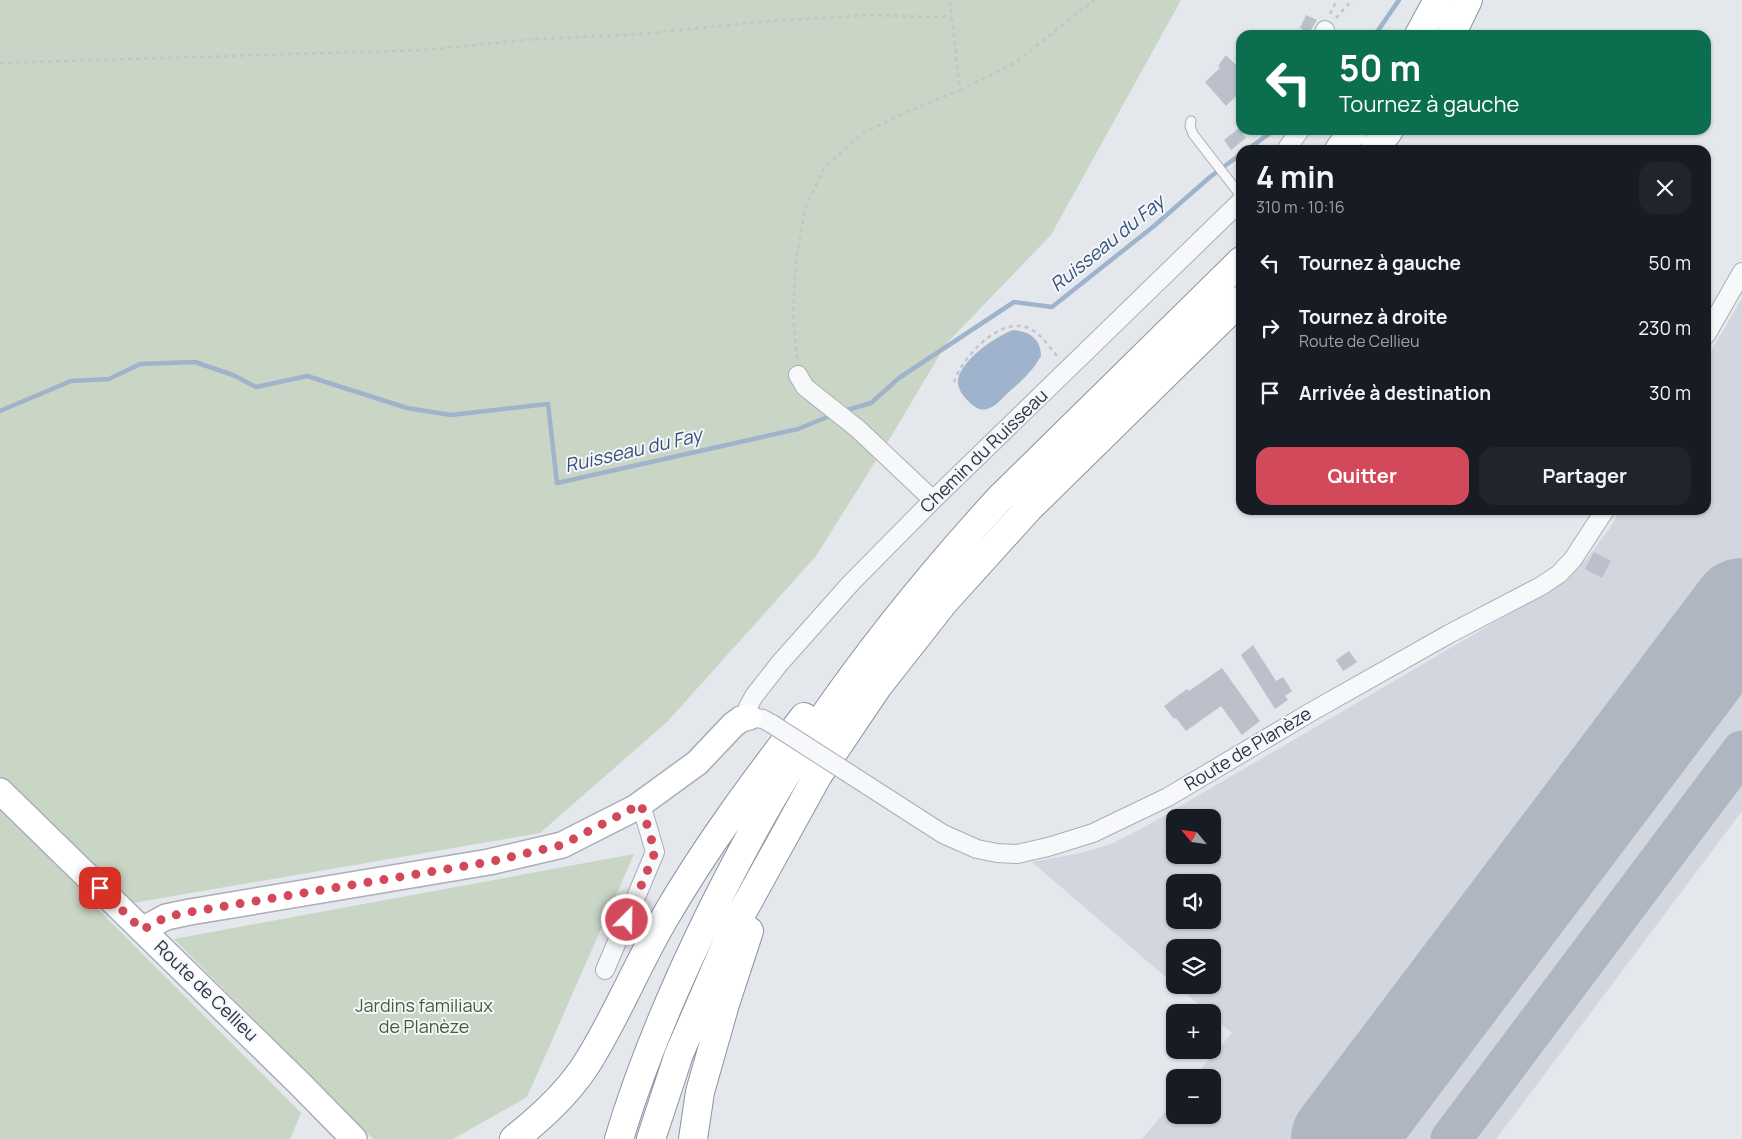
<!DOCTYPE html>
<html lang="fr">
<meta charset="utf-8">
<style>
body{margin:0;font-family:Manrope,sans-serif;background:#20242c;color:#f1f3f6;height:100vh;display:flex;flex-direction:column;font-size:19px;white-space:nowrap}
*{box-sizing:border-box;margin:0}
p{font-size:16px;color:#9ea1a6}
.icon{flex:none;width:28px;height:28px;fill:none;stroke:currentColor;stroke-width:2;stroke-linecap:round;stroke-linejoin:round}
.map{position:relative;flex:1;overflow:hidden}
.side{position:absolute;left:1236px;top:145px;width:475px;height:370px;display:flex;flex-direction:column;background:#171b24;border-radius:15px;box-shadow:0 1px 4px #0004}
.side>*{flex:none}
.top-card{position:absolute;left:1236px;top:30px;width:475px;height:105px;border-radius:15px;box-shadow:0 1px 4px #0004;background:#0b6e4f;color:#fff;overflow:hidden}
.needle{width:32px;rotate:299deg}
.controls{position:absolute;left:1166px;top:809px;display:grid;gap:10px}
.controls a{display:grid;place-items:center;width:55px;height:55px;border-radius:10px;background:#171b24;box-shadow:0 1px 4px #0004;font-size:25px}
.pin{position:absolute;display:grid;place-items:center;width:42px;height:42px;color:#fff;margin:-21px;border-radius:10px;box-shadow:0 2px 8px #0006}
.me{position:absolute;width:55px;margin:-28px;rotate:23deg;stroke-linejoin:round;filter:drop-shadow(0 0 4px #0008)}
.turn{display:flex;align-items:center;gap:18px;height:105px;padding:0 20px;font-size:22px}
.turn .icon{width:65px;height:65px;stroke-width:2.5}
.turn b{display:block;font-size:35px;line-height:42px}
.round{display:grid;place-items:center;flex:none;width:52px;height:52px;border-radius:15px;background:#20242c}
.overview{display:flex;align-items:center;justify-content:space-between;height:85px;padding:0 20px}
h1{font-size:30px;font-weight:700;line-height:38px}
.cta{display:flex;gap:10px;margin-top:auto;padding:10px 20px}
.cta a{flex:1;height:58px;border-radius:15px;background:#d1495b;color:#fff;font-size:20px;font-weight:700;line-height:58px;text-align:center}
.cta a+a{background:#20242c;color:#f1f3f6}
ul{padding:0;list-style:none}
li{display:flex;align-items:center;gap:15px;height:65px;padding:0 20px}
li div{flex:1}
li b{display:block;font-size:19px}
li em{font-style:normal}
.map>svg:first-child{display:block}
.built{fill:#d2d6de;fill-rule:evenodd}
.green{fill:#c9d6c5}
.water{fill:#9fb4cc}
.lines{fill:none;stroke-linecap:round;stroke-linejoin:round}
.stream{stroke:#9fb4cc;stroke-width:4.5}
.taxiway{stroke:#b0b6c1;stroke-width:41}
.runway{stroke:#b0b6c1;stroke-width:102}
.building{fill:#bbc0ca}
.lane-casing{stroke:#a9aeb7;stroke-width:11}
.street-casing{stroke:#a9aeb7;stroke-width:20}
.secondary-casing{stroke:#a9aeb7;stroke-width:28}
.highway-casing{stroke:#8b94a3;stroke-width:30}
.path{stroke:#c2c5cb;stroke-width:2.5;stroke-dasharray:4 4;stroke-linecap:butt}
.lane{stroke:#f7f8fa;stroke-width:9}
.street{stroke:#f7f8fa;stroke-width:18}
.secondary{stroke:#fff;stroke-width:25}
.highway{stroke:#fff;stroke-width:28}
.street-bridge-casing{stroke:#a9aeb7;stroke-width:20;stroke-linecap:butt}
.street-bridge{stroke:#f7f8fa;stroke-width:18}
.route{stroke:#d1495b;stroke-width:9;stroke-dasharray:0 16.2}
.labels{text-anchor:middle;stroke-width:4;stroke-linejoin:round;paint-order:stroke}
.street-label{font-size:18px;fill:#2b3445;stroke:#f4f6f9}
.park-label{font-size:18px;fill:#3f6138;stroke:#f4f6f9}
.water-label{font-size:19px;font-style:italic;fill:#34527a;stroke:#f4f6f9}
</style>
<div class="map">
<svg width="1742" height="1139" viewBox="0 0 1742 1139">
<rect width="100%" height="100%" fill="#e4e7ec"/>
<path class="built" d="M 1742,298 L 1742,811 L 1496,1139 L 1142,1139 L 1175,1100 L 1175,1115 L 1212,1115 L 1212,1078 L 1194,1077 L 1232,1033 L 1213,1017 L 1212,1012 L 1208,1012 L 1176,985 L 1212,985 L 1212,948 L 1175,948 L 1175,985 L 1032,862 L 1081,853 L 1111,844 L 1143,828 L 1541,595 L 1569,577 L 1589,556 L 1610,528 L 1620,510 L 1706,510 L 1706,360 ZM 1175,818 L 1212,818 L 1212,855 L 1175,855 ZM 1175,882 L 1212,882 L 1212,920 L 1175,920 Z"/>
<path class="green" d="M 0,0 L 1181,0 L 1051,235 L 946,344 L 892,435 L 816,556 L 667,722 L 540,833 L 98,909 L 301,1113 L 290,1139 L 0,1139 Z
M 634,854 L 527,1097 L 453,1139 L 373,1139 L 174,939 Z"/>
<path class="water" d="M 1013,330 C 1029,331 1041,339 1041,356 C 1033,370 1023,380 1011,390 C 1004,396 996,407 987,409 C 980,411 975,407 970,403 C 964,397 957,389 958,380 C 961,360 996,336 1013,330 Z"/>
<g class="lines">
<path class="stream" d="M 1375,35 L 1399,0
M 1247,150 L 1274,130
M 0,411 L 71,381 L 109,379 L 140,364 L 195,362 L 233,375 L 256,387 L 307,376 L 407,408 L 451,415 L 548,404 L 557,483 L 798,429 L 832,415
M 844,411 L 871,403 L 899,378 L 1014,302 L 1052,307 L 1154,226 L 1210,177 L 1241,154"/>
<path class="taxiway" d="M 1451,1139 L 1742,751"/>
<path class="runway" d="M 1342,1139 L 1742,609"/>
</g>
<path class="building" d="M 1306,15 L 1317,20 L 1309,33 L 1300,28 Z
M 1226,55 L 1241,70 L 1241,91 L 1226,106 L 1205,82 L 1220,68 L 1218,66 Z
M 1239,128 L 1246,138 L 1231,150 L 1224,140 Z
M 1594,552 L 1611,561 L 1602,578 L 1585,569 Z
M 1253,645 L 1276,681 L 1283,677 L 1292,691 L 1285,696 L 1288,700 L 1275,709 L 1241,655 Z
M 1349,651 L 1357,662 L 1343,671 L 1336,660 Z
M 1222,668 L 1260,721 L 1242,735 L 1221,706 L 1186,731 L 1176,718 L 1174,719 L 1164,706 L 1187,689 L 1189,691 Z"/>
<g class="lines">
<g class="lane-casing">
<path id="lane" d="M 1191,121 L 1190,126 L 1193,134 L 1241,196"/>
</g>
<g class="street-casing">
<path id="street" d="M 1323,35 L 1325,30
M 1286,150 L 1300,130
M 1706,335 L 1742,272
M 798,375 L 805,387 L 858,429 L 933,500
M 772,724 L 763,719 L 749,717 L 748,707 L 754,696 L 779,664 L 851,583 L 933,500 L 1241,201
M 856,778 L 943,834 L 977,849 L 997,853 L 1017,854 L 1048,847 L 1093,833 L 1168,797 L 1311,712 L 1449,634 L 1541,586 L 1559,574 L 1573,559 L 1605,510
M 605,970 L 655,852 L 641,804"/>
</g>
<g class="secondary-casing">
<path id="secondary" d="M 0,791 L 300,1084 L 354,1139
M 142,930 L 166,917 L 190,912 L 489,862 L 562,845 L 635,808 L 697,763 L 733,725 L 741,719 L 749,717"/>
</g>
<g class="highway-casing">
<path id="highway" d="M 1419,35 L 1438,0
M 1451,35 L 1468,0
M 1339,150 L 1354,130
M 1374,150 L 1389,130
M 514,1139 C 542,1117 571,1090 589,1060 C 617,1015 637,965 664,919 C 705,848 754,782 804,717
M 619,1139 C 643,1059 676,983 713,908 C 744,846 777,785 816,728 C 872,646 934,570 1000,498 L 1241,261
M 651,1139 L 679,1054 L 734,927 L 818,775 L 878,686 L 944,602 L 1029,508 L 1241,300
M 693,1139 L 700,1092 L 725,1004 L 749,931"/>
</g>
<path class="path" d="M 1330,14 L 1337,0
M 1336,18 L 1352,0
M 0,63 L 425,50 L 524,40 L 641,34 L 770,21 L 870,15 L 930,17 L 952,16
M 960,90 L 995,73 L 1016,62 L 1094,0
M 797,359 L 793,316 L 796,259 L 806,206 L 825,167 L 863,133 L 909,111 L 960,90 L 950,0
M 954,382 C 962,358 999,316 1028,328 C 1041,333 1049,347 1058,357"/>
<use href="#lane" class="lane"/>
<use href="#street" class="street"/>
<use href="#secondary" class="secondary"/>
<use href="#highway" class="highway"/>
<g class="street-bridge-casing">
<path id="street-bridge" d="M 772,724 L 856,778"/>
</g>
<use href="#street-bridge" class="street-bridge"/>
</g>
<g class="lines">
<path class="route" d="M 100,888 L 142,930 L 166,917 L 190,912 L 489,862 L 562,845 L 641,804 L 655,852 L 627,920"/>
</g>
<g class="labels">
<g class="street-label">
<text transform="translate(984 451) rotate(-44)" y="6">Chemin du Ruisseau</text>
<text transform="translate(1248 749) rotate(-31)" y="6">Route de Planèze</text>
<text transform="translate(206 991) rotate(44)" y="6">Route de Cellieu</text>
</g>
<g class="park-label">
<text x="424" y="1012">Jardins familiaux<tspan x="424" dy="21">de Planèze</tspan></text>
</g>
<g class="water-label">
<text transform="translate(1107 243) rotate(-39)" y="7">Ruisseau du Fay</text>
<text transform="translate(633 450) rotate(-13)" y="7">Ruisseau du Fay</text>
</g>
</g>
</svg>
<div class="controls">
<a><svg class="needle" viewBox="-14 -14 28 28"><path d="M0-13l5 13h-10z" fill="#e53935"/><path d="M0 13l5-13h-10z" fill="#9ea1a6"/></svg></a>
<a><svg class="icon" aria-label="sound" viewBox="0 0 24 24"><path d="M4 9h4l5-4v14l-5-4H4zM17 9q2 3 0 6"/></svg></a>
<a><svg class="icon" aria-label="layers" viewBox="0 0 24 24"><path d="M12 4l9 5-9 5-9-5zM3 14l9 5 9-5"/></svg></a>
<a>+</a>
<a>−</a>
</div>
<div class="pin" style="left:100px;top:888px;background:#d93025"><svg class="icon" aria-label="arrive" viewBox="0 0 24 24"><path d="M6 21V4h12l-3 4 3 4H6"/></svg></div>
<svg class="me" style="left:627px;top:920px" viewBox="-20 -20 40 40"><circle r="17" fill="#d1495b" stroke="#fff" stroke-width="3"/><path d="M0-11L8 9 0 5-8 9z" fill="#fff"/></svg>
<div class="top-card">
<div class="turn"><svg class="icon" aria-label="left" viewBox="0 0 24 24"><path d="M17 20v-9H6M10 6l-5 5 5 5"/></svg><div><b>50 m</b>Tournez à gauche</div></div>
</div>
<section class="side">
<div class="overview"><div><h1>4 min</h1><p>310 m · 10:16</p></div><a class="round"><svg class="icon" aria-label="close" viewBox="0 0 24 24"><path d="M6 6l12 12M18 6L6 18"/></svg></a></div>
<ul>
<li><svg class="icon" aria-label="left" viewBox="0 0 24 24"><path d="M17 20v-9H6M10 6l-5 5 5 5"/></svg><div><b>Tournez à gauche</b></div><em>50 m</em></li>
<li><svg class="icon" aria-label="right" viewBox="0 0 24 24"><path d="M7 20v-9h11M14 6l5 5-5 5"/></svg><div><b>Tournez à droite</b><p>Route de Cellieu</p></div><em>230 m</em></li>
<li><svg class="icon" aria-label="arrive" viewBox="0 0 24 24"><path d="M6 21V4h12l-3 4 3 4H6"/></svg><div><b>Arrivée à destination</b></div><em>30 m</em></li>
</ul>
<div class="cta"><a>Quitter</a><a>Partager</a></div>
</section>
</div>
